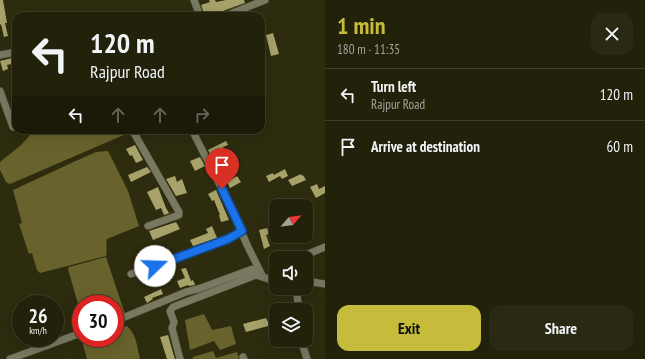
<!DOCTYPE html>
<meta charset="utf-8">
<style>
body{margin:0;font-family:"PT Sans Narrow",sans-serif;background:#2a2913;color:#f1f3f6;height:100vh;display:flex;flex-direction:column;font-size:15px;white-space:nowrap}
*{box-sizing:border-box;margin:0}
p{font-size:13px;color:#a2a39c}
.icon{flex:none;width:22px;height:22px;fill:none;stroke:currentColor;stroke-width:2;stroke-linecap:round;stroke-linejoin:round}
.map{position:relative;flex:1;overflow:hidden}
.sheet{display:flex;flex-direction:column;background:#22210a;width:320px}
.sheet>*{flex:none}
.banner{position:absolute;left:12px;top:12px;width:253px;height:122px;border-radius:12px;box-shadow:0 4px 16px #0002,0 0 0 1px #3f3e2b;background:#22210a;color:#f1f3f6;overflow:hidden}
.needle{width:26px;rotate:61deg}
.controls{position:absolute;left:269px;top:199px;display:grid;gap:8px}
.controls a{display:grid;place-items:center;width:44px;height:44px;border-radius:8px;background:#22210a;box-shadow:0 4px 16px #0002,0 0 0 1px #3f3e2b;font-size:20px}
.speed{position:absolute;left:12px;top:295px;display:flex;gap:8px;font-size:20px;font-weight:700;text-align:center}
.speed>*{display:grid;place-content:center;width:52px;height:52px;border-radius:50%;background:#22210a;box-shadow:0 4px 16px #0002,0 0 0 1px #3f3e2b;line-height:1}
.speed small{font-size:10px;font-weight:400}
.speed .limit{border:6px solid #d22;background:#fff;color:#111}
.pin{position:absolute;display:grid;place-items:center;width:34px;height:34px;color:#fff;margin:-41px -17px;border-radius:50% 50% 50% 0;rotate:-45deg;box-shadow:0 0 4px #0007}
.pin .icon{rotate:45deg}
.me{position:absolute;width:44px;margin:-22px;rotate:69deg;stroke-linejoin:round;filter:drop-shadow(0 0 3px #0008)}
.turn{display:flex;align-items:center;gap:14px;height:84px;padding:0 12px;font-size:18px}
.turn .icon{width:52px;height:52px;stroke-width:2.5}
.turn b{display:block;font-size:28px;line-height:34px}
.lanes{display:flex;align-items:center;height:38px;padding:0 12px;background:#0003;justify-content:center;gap:20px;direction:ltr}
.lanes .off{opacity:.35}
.round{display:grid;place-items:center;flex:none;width:42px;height:42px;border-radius:12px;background:#2a2913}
.summary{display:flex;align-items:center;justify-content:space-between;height:68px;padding:0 12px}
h1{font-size:24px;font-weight:600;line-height:30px;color:#c7bb3c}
.cta{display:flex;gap:8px;margin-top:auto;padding:8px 12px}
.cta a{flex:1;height:46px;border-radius:12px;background:#c7bb3c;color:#111;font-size:16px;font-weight:600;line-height:46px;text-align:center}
.cta a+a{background:#2a2913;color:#f1f3f6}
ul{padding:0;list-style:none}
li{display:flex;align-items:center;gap:12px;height:52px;padding:0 12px;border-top:1px solid #3f3e2b}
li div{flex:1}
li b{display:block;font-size:15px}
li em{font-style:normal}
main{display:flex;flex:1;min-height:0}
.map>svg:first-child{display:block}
.water{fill:#68632c}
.building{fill:#a7a26a}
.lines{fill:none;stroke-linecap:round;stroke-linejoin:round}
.minor-casing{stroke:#4a482c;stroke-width:8}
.minor{stroke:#797861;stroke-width:7}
.route-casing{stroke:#114b97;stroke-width:10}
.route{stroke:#1a73e8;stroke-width:7}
</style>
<main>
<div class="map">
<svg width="325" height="359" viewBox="0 0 325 359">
<rect width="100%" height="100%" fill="#2e2c0e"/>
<path class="water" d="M 35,130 L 127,130 L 126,134 L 10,184 L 6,182 L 0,170 L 0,162 L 20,146 Z
M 108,151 L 128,191 L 139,226 L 107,239 C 105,245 108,250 106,256 L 40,273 L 37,270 L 32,253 L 29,254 L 19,224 L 22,223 L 13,190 L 78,160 L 96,152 Z
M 106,257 L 125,314 L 115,317 L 115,304 L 107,304 L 105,298 L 103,297 L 78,304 L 68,269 L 69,267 Z
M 204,314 L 212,330 L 231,326 L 236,344 L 220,350 L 214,341 L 190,350 L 185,320 Z
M 127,326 C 137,335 137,347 140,359 L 87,359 L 83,345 C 91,335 103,338 115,338 L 115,330 Z
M 213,351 L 216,358 L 237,352 L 239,359 L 193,359 L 193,357 Z"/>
<path class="building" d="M 0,0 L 3,0 L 7,23 L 5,23 L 8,36 L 4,37 L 1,24 L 0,25 Z
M 209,0 L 215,0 L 216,2 L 226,0 L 244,0 L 245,3 L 223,11 L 220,14 L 219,12 L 209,16 L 205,16 L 201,5 L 210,2 Z
M 273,33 L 279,54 L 271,56 L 266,35 Z
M 16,57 L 16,63 L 7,65 L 8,69 L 3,71 L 0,61 Z
M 226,141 L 228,145 L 223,147 L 227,154 L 214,161 L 208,150 Z
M 135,145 L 143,160 L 136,163 L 132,155 L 130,156 L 126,149 Z
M 200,157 L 205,166 L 195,171 L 190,161 Z
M 147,167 L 151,172 L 131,182 L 128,175 Z
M 285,169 L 288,176 L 282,179 L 280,176 L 269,182 L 266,176 L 273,173 L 274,175 Z
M 301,174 L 302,176 L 303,175 L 306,180 L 292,186 L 288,180 Z
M 175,176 L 177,182 L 182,179 L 187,193 L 176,196 L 166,179 Z
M 237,176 L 241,182 L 230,188 L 227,182 Z
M 317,184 L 319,189 L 325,186 L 325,193 L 316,198 L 310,187 Z
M 158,187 L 166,208 L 169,213 L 173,212 L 164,215 L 161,208 L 156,210 L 147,192 Z
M 216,190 L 229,220 L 221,222 L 219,215 L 220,215 L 214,200 L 212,201 L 208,194 Z
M 179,221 L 176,222 L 180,229 L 153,240 L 149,231 Z
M 212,226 L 217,238 L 193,246 L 190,240 L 208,233 L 206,229 Z
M 267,228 L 269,234 L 266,235 L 270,246 L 264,249 L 259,230 Z
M 169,249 L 171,254 L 152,261 L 150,255 L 158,251 L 159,254 Z
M 186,268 L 191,281 L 193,280 L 195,285 L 189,286 L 188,285 L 180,288 L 177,281 L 185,278 L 181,269 Z
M 161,289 L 163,294 L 152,298 L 153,299 L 147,303 L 144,297 Z
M 266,318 L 268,322 L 276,320 L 276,324 L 246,332 L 243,324 Z
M 168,335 L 173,353 L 175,359 L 167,359 L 160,337 Z"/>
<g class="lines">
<g class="minor-casing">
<path id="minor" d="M 194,0 L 200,16
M 225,16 L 265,0
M 0,55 L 16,52
M 0,91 L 13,127
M 134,130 L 134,133 L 179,212 L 179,215 L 148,226
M 192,130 L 229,203 L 248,247 L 263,277 L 276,282
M 308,254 L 325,247
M 131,274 L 228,239 L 242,231
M 306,281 L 325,284
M 296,288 L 299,310
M 115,321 L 186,292 L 201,288 L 258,267
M 301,340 L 307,359
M 243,357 L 244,359
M 10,359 L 81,333
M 180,359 L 172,328 L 174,322 L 170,311 L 173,307 L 256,275 L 265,278"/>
</g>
<use href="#minor" class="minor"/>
</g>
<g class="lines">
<g class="route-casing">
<path id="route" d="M 155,266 L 228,239 L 242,231 L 222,189"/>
</g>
<use href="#route" class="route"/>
</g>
</svg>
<div class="controls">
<a><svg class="needle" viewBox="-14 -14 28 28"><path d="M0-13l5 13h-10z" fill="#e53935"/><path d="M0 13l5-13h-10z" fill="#a2a39c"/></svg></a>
<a><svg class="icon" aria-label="sound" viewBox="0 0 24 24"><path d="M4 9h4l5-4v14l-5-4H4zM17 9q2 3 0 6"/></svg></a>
<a><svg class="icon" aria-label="layers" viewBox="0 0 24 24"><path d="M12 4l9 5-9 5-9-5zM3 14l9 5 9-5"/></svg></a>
</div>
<div class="speed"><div>26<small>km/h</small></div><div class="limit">30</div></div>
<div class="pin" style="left:222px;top:189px;background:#d93025"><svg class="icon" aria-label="arrive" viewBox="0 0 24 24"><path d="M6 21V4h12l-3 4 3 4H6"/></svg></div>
<svg class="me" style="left:155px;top:266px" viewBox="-20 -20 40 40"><circle r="19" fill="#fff"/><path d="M0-13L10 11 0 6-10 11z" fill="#1a73e8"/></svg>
<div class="banner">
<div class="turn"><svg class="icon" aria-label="left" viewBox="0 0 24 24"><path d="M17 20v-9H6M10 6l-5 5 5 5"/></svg><div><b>120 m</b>Rajpur Road</div></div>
<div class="lanes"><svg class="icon" aria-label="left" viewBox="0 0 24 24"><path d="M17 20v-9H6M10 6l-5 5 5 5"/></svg><svg class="icon off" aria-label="ahead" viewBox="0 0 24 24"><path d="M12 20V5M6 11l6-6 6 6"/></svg><svg class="icon off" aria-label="ahead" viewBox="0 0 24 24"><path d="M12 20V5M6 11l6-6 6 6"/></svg><svg class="icon off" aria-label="right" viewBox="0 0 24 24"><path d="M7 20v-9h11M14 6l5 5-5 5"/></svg></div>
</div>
</div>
<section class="sheet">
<div class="summary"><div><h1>1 min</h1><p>180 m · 11:35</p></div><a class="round"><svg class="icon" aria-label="close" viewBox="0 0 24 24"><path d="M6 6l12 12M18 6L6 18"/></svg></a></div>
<ul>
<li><svg class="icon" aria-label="left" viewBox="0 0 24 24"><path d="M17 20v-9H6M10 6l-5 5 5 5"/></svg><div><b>Turn left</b><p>Rajpur Road</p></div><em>120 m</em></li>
<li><svg class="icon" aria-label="arrive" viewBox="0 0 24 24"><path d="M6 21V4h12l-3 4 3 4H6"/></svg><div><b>Arrive at destination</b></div><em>60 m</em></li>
</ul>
<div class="cta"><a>Exit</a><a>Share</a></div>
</section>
</main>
